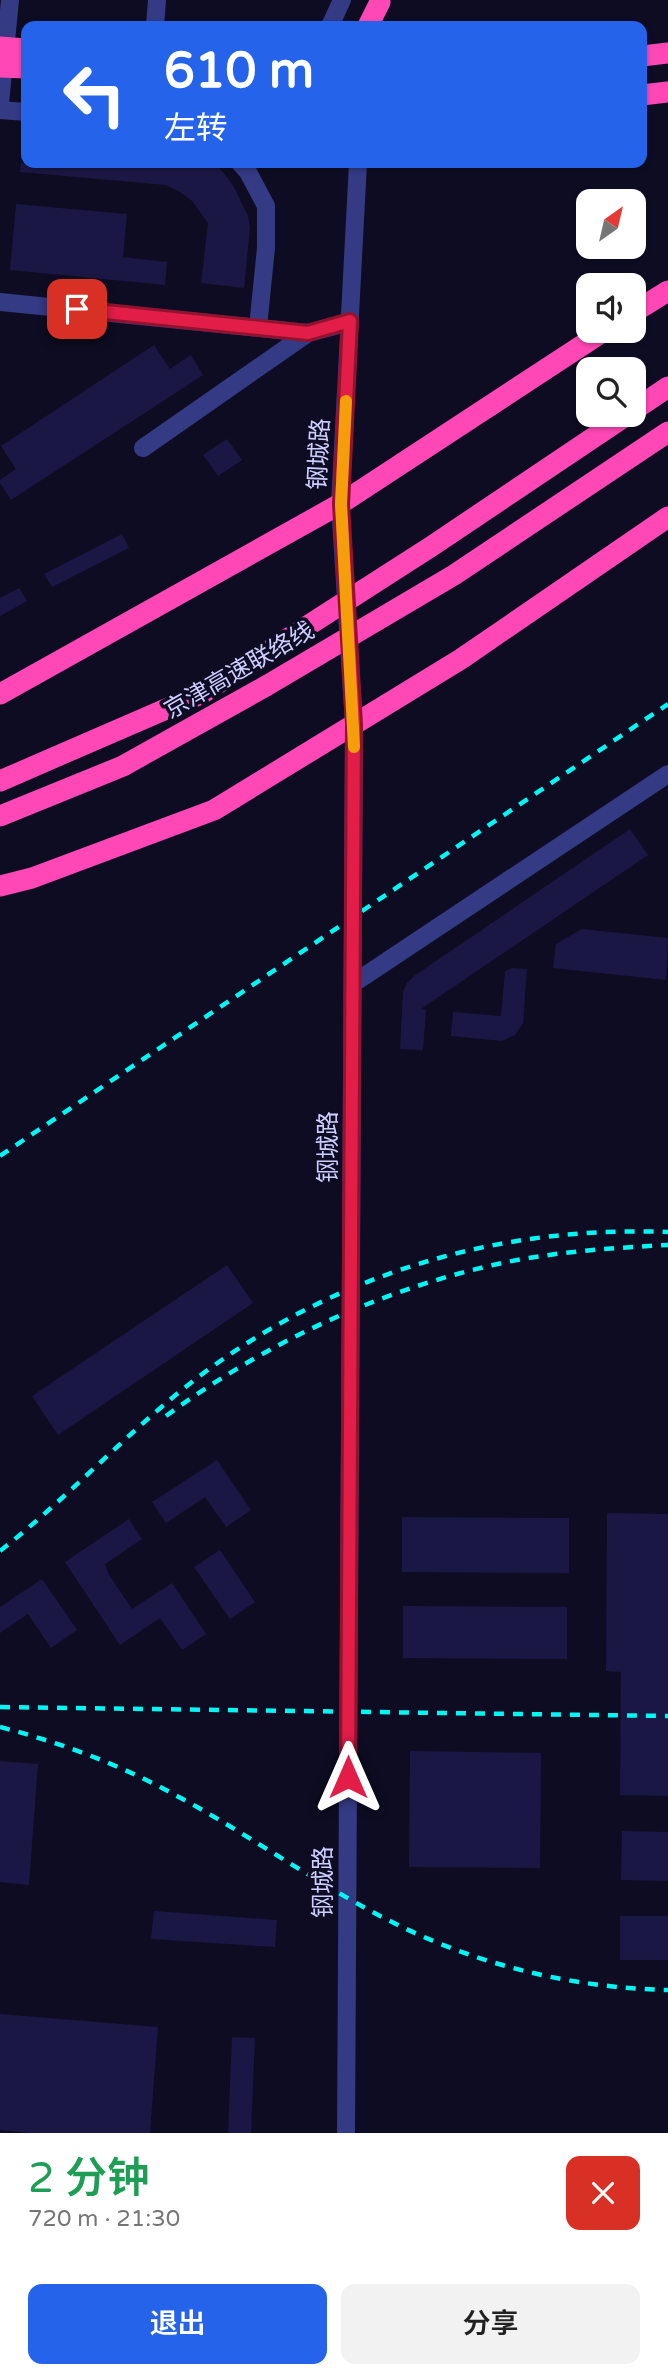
<!DOCTYPE html>
<html lang="zh">
<meta charset="utf-8">
<style>
body{margin:0;font-family:"Varela Round","Noto Sans SC",sans-serif;background:#f2f2f2;color:#222;height:100vh;display:flex;flex-direction:column;font-size:26px;white-space:nowrap}
*{box-sizing:border-box;margin:0}
p{font-size:23px;color:#767676}
.icon{flex:none;width:38px;height:38px;fill:none;stroke:currentColor;stroke-width:2;stroke-linecap:round;stroke-linejoin:round}
.map{position:relative;height:2133px;overflow:hidden}
.panel{display:flex;flex-direction:column;background:#fff;flex:1}
.panel>*{flex:none}
.banner{position:absolute;left:21px;top:21px;width:626px;height:147px;border-radius:14px;box-shadow:0 2px 5px #0004;background:#2563eb;color:#fff;overflow:hidden}
.needle{width:46px;rotate:34deg}
.fabs{position:absolute;left:576px;top:189px;display:grid;gap:14px}
.fabs a{display:grid;place-items:center;width:70px;height:70px;border-radius:14px;background:#fff;box-shadow:0 2px 5px #0004;font-size:35px}
.pin{position:absolute;display:grid;place-items:center;width:60px;height:60px;color:#fff;margin:-30px;border-radius:14px;box-shadow:0 4px 10px #0006}
.me{position:absolute;width:77px;margin:-38px;rotate:0deg;stroke-linejoin:round;filter:drop-shadow(0 0 5px #0008)}
.turn{display:flex;align-items:center;gap:24px;height:147px;padding:0 28px;font-size:32px}
.turn .icon{width:91px;height:91px;stroke-width:2.5}
.turn b{display:block;font-size:49px;line-height:60px}
.round{display:grid;place-items:center;flex:none;width:74px;height:74px;border-radius:14px;background:#f2f2f2}
.head{display:flex;align-items:center;justify-content:space-between;height:119px;padding:0 28px}
h1{font-size:42px;font-weight:600;line-height:52px;color:#1e9e55}
.button{display:flex;gap:14px;margin-top:auto;padding:14px 28px}
.button a{flex:1;height:80px;border-radius:14px;background:#2563eb;color:#fff;font-size:28px;font-weight:600;line-height:80px;text-align:center}
.button a+a{background:#f2f2f2;color:#222}
.map>svg:first-child{display:block}
.building{fill:#1b1744}
.lines{fill:none;stroke-linecap:round;stroke-linejoin:round}
.minor{stroke:#343a84;stroke-width:18}
.highway{stroke:#ff48b5;stroke-width:21}
.rail{stroke:#00f8f4;stroke-width:4.5;stroke-dasharray:10 9;stroke-linecap:butt}
.highway-bridge{stroke:#ff48b5;stroke-width:21}
.route-casing{stroke:#92132f;stroke-width:18}
.route{stroke:#e11d48;stroke-width:12}
.slow{stroke:#f59e0b;stroke-width:12}
.labels{text-anchor:middle;stroke-width:7;stroke-linejoin:round;paint-order:stroke}
.street-label{font-size:24px;fill:#cdceff;stroke:#0d0c22}
</style>
<div class="map">
<svg width="668" height="2133" viewBox="0 0 668 2133">
<rect width="100%" height="100%" fill="#0d0c22"/>
<path class="building" d="M 21,163 L 213,163 L 223,172 L 234,187 L 248,216 L 250,228 L 244,288 L 201,283 L 208,223 L 192,201 L 180,192 L 166,185 L 20,172 Z
M 16,204 L 127,214 L 123,257 L 167,262 L 165,285 L 10,270 Z
M 154,345 L 170,369 L 191,355 L 203,375 L 11,500 L 0,483 L 0,480 L 16,469 L 1,446 Z
M 227,439 L 242,460 L 218,476 L 203,455 Z
M 122,534 L 129,548 L 52,587 L 44,574 Z
M 19,588 L 27,601 L 0,616 L 0,598 Z
M 630,829 L 648,855 L 421,1009 L 426,1010 L 423,1050 L 400,1049 L 403,992 L 407,983 L 414,976 Z
M 582,929 L 668,938 L 666,980 L 553,968 L 556,944 Z
M 512,968 L 527,969 L 523,1023 L 515,1035 L 502,1041 L 451,1036 L 453,1012 L 501,1016 L 505,971 Z
M 227,1265 L 253,1303 L 58,1435 L 32,1396 Z
M 217,1460 L 251,1510 L 226,1527 L 205,1497 L 166,1523 L 152,1502 Z
M 607,1513 L 668,1514 L 668,1796 L 620,1795 L 621,1672 L 606,1671 Z
M 402,1517 L 569,1518 L 569,1573 L 402,1572 Z
M 129,1519 L 142,1539 L 105,1564 L 109,1575 L 132,1609 L 172,1583 L 206,1634 L 182,1650 L 160,1618 L 120,1645 L 65,1562 Z
M 220,1550 L 255,1602 L 230,1619 L 194,1567 Z
M 42,1579 L 77,1630 L 51,1648 L 28,1614 L 0,1633 L 0,1607 Z
M 403,1606 L 567,1607 L 567,1659 L 403,1658 Z
M 410,1751 L 541,1753 L 540,1868 L 409,1867 Z
M 0,1761 L 38,1764 L 29,1885 L 0,1882 Z
M 622,1831 L 668,1832 L 668,1881 L 621,1880 Z
M 154,1911 L 277,1920 L 275,1947 L 151,1939 Z
M 620,1916 L 668,1916 L 668,1960 L 620,1960 Z
M 0,2014 L 158,2027 L 150,2133 L 31,2133 L 0,2130 Z
M 232,2037 L 255,2038 L 251,2133 L 228,2133 Z"/>
<g class="lines">
<path class="minor" d="M 155,26 L 157,0
M 330,26 L 342,0
M 0,104 L 10,0
M 0,110 L 26,112
M 240,163 L 248,172 L 266,206 L 266,248 L 258,327
M 0,302 L 308,333
M 143,448 L 308,333 L 350,322
M 354,983 L 668,774
M 346,2133 L 354,725 L 340,504 L 358,163"/>
<path class="highway" d="M 368,26 L 380,2
M 0,47 L 26,49
M 642,56 L 668,53
M 0,67 L 26,68
M 642,95 L 668,92
M 634,312 L 668,291
M 634,410 L 668,387
M 0,694 L 340,504 L 604,331
M 0,886 L 32,878 L 214,810 L 461,659 L 668,517"/>
<path class="rail" d="M 0,1156 L 668,704
M 166,1416 C 264,1344 375,1292 493,1265 C 550,1252 610,1248 668,1245
M 0,1551 C 64,1501 120,1440 183,1389 C 321,1278 492,1225 668,1232
M 0,1707 L 668,1716
M 0,1727 C 62,1743 121,1765 177,1796 C 250,1835 318,1885 392,1922 C 477,1965 573,1988 668,1990"/>
<path class="highway-bridge" d="M 0,781 L 203,693 L 432,546 L 627,415
M 0,816 L 123,766 L 266,686 L 454,575 L 668,432"/>
</g>
<g class="lines">
<g class="route-casing">
<path id="route" d="M 77,309 L 308,333 L 350,321 L 341,504 L 354,724 L 348,1777"/>
</g>
<use href="#route" class="route"/>
<path class="slow" d="M 346,401 L 341,504 L 354,747"/>
</g>
<g class="labels">
<g class="street-label">
<text transform="translate(319 454) rotate(-87)" y="8">钢城路</text>
<text transform="translate(239 670) rotate(-30)" y="8">京津高速联络线</text>
<text transform="translate(328 1147) rotate(-90)" y="8">钢城路</text>
<text transform="translate(323 1882) rotate(-90)" y="8">钢城路</text>
</g>
</g>
</svg>
<div class="fabs">
<a><svg class="needle" viewBox="-14 -14 28 28"><path d="M0-13l5 13h-10z" fill="#e53935"/><path d="M0 13l5-13h-10z" fill="#767676"/></svg></a>
<a><svg class="icon" aria-label="sound" viewBox="0 0 24 24"><path d="M4 9h4l5-4v14l-5-4H4zM17 9q2 3 0 6"/></svg></a>
<a><svg class="icon" aria-label="search" viewBox="0 0 24 24"><circle cx="10" cy="10" r="6"/><path d="M15 15l6 6"/></svg></a>
</div>
<div class="pin" style="left:77px;top:309px;background:#d93025"><svg class="icon" aria-label="arrive" viewBox="0 0 24 24"><path d="M6 21V4h12l-3 4 3 4H6"/></svg></div>
<svg class="me" style="left:348px;top:1777px" viewBox="-20 -20 40 40"><path d="M0-17L14 15 0 8-14 15z" fill="#e11d48" stroke="#fff" stroke-width="4"/></svg>
<div class="banner">
<div class="turn"><svg class="icon" aria-label="left" viewBox="0 0 24 24"><path d="M17 20v-9H6M10 6l-5 5 5 5"/></svg><div><b>610 m</b>左转</div></div>
</div>
</div>
<section class="panel">
<div class="head"><div><h1>2 分钟</h1><p>720 m · 21:30</p></div><a class="round" style="background:#d93025;color:#fff"><svg class="icon" aria-label="close" viewBox="0 0 24 24"><path d="M6 6l12 12M18 6L6 18"/></svg></a></div>
<div class="button"><a>退出</a><a>分享</a></div>
</section>
